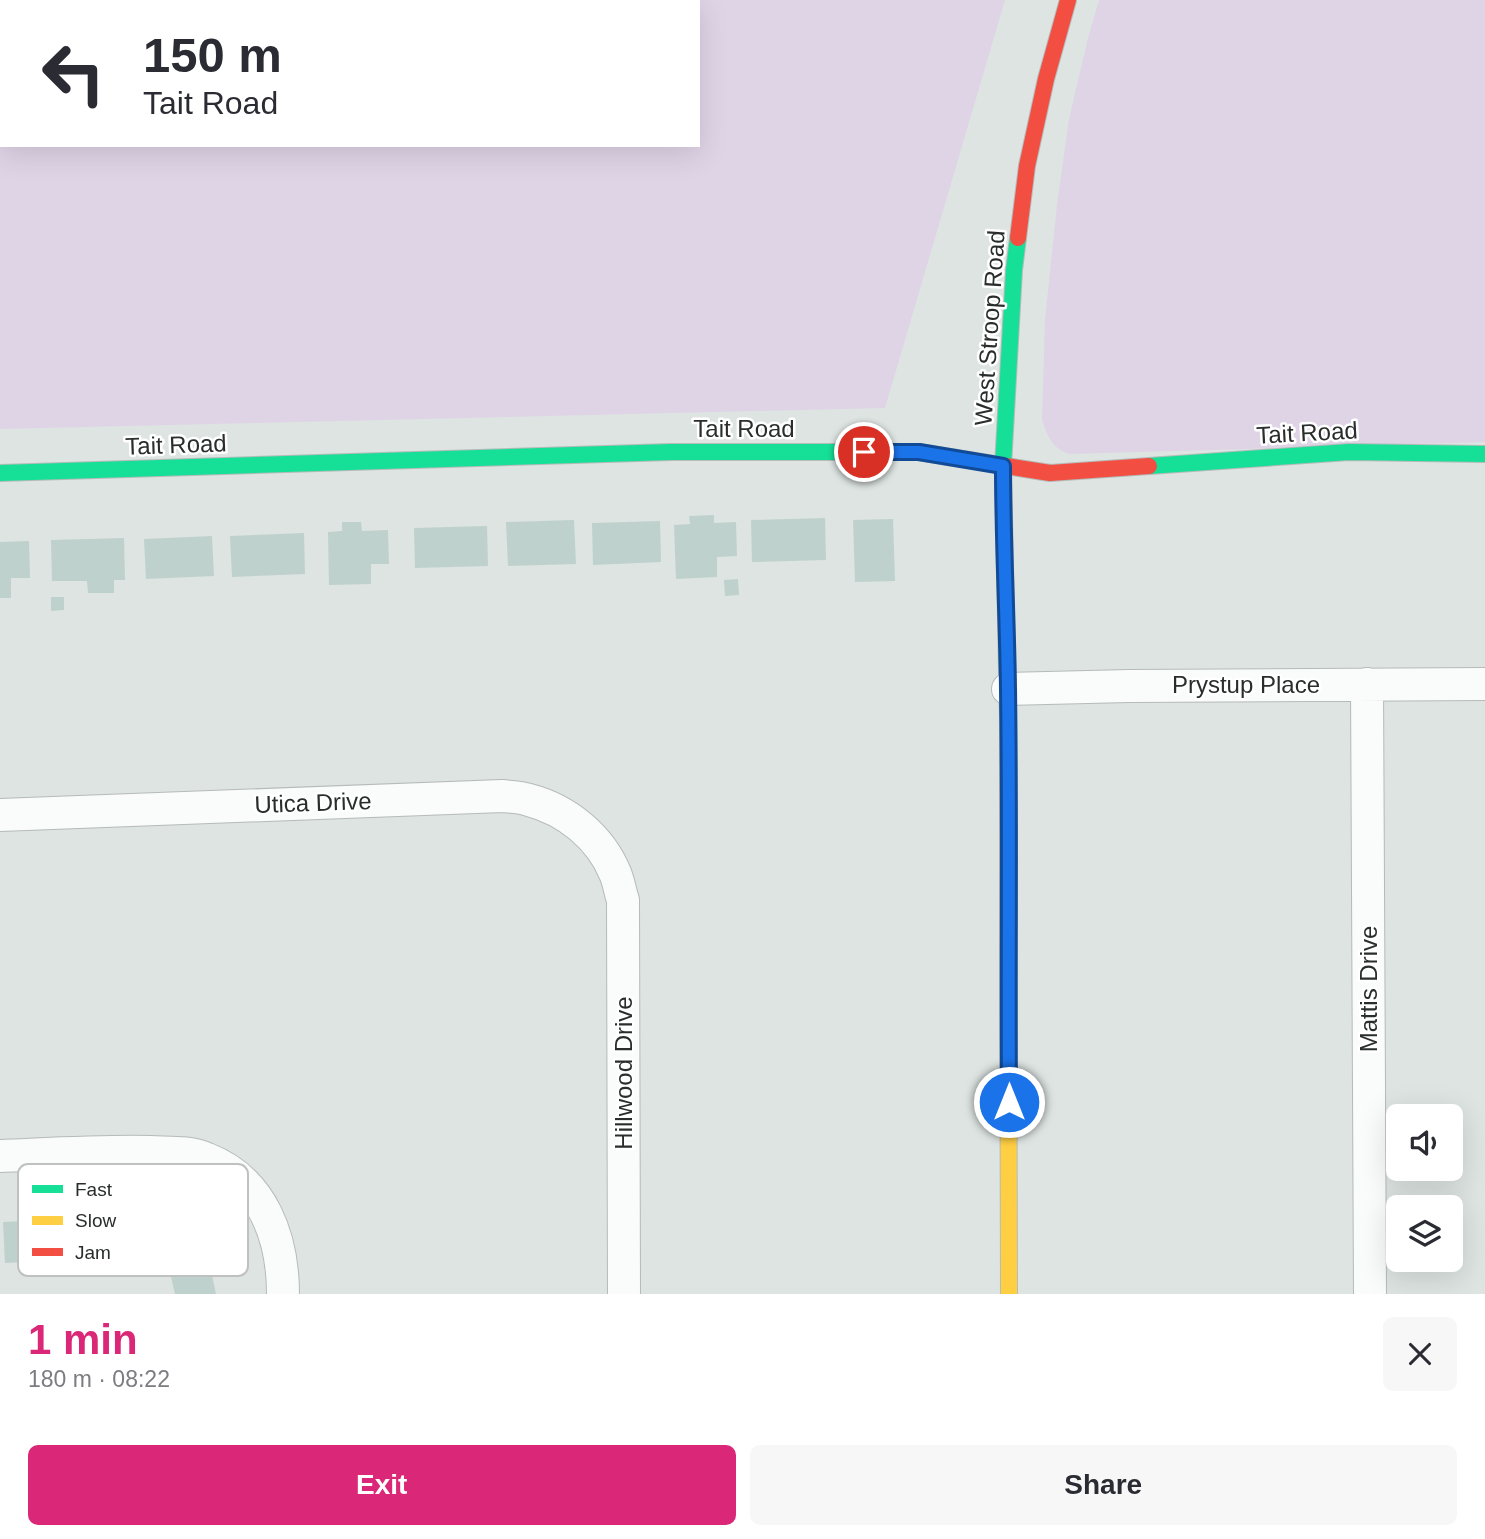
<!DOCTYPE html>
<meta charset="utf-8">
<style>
body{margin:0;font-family:Arial,sans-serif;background:#f7f7f7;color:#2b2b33;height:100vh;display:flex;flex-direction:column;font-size:26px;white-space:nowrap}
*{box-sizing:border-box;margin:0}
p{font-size:23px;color:#7c7c81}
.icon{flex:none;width:38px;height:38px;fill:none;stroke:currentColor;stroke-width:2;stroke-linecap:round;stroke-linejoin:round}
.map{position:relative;height:1294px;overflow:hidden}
.sheet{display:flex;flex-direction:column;background:#fff;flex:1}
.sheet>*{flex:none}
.guide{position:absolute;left:0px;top:0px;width:700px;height:147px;box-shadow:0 7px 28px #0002;background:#fff;color:#2b2b33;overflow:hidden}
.tools{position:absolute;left:1386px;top:1104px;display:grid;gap:14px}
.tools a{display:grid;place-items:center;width:77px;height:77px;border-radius:10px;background:#fff;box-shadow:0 7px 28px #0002;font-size:35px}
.pin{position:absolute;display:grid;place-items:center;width:60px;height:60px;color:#fff;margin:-30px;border:4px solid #fff;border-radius:50%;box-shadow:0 2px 7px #0007}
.me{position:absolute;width:77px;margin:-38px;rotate:0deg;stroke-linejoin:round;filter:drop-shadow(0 0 5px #0008)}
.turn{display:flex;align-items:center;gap:24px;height:147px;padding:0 28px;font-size:32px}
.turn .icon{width:91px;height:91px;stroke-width:2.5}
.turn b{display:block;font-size:49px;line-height:60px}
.round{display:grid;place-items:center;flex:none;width:74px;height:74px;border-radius:10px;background:#f7f7f7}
.summary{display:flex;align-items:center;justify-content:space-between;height:119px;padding:0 28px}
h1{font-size:42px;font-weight:600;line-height:52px;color:#db2777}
.cta{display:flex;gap:14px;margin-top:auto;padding:14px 28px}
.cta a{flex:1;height:80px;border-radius:10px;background:#db2777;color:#fff;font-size:28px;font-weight:600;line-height:80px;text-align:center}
.cta a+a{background:#f7f7f7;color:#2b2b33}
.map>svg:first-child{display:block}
.green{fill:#dfd4e6;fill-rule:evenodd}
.building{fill:#bfd1cc}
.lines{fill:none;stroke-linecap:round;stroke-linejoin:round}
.street-casing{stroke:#b5bbb9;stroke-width:34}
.fast-casing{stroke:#b5bbb9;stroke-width:18}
.slow-casing{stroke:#b5bbb9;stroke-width:18}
.jam-casing{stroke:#b5bbb9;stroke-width:18}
.street{stroke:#fafbfb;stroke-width:32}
.fast{stroke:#16e098;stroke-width:16}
.slow{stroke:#ffcf43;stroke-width:16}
.jam{stroke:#f24e42;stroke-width:16}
.route-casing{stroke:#114b97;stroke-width:18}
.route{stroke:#1a73e8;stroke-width:12}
.labels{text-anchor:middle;stroke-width:5;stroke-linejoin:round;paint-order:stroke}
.street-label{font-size:24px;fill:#292e2c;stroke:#fff}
.key{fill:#fff;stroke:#bfc0c0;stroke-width:2}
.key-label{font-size:19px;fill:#292e2c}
</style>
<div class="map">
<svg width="1485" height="1294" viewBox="0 0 1485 1294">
<rect width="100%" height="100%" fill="#dde4e2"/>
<path class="green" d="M 0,0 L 1005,0 L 885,408 L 0,429 ZM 2,2 L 698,2 L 698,145 L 2,145 Z
M 1099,0 L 1485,0 L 1485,442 L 1069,454 C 1052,448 1047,436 1042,419 L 1045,320 L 1057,205 L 1069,119 L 1088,38 Z"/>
<path class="building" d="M 714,515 L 714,523 L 736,522 L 737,556 L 717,557 L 717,577 L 676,579 L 674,525 L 690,524 L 689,516 Z
M 825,518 L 826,560 L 752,562 L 751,520 Z
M 893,519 L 895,581 L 855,582 L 853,520 Z
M 574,520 L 576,564 L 508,566 L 506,522 Z
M 660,521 L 661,562 L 593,565 L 592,523 Z
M 342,522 L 361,522 L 362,531 L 388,530 L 389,564 L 371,564 L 371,584 L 329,585 L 328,532 L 342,531 Z
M 487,526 L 488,566 L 415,568 L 414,528 Z
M 304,533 L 305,574 L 232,577 L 230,536 Z
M 212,536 L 214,576 L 146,579 L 144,539 Z
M 124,538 L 125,580 L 114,580 L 114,593 L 88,593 L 87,581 L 52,581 L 51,540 Z
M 29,541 L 30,578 L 11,578 L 11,598 L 0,598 L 0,542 Z
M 738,579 L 739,595 L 725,596 L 724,580 Z
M 51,597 L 64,597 L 64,610 L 51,611 Z
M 144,1217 L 145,1252 L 126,1252 L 127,1275 L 86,1277 L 84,1219 Z
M 65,1219 L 66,1260 L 5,1263 L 3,1222 Z
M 205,1242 L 216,1294 L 175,1294 L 165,1251 Z"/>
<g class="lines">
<g class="street-casing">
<path id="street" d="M 1367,684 L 1370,1294
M 1008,689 L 1129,686 L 1485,684
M 0,815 L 502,796 C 511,797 521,797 529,800 C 567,810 600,837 615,873 C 619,882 620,892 623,900 L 624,1294
M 0,1156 C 50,1154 100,1151 150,1152 C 169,1153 189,1151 207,1159 C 263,1181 283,1238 283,1294"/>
</g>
<g class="fast-casing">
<path id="fast" d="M 1149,466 L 1349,452 L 1485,454
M 0,473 L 671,452 L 871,452
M 1008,720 L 1003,466 L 1014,270 L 1018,238"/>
</g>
<g class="slow-casing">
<path id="slow" d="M 1008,904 L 1009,1294"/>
</g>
<g class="jam-casing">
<path id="jam" d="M 1018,238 L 1027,166 L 1046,79 L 1068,0
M 871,452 L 919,452 L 1050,473 L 1149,466
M 1008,720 L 1008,904"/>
</g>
<use href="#street" class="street"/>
<use href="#fast" class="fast"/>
<use href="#slow" class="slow"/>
<use href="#jam" class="jam"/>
</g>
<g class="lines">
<g class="route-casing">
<path id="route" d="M 864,452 L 919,452 L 1003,466 C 1003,540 1007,614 1008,688 C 1010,826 1008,964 1009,1102"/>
</g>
<use href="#route" class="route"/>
</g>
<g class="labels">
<g class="street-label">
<text transform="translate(990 328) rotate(-86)" y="8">West Stroop Road</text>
<text x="744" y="437">Tait Road</text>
<text transform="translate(1307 433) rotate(-3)" y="8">Tait Road</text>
<text transform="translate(176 445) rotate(-2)" y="8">Tait Road</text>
<text x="1246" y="693">Prystup Place</text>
<text transform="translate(313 803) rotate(-2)" y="8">Utica Drive</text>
<text transform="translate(1369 989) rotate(-90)" y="8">Mattis Drive</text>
<text transform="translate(624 1073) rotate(-90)" y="8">Hillwood Drive</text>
</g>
</g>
<rect x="18" y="1164" width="230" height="112" rx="10" class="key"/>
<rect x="32" y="1185" width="31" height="8" fill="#16e098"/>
<rect x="32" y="1216" width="31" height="9" fill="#ffcf43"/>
<rect x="32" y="1248" width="31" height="8" fill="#f24e42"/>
<g class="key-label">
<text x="75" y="1196">Fast</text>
<text x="75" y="1227">Slow</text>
<text x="75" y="1259">Jam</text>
</g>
</svg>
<div class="tools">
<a><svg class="icon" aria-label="sound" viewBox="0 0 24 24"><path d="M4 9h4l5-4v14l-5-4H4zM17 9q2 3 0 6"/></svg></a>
<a><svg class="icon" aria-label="layers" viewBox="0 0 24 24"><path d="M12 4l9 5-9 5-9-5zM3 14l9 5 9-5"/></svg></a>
</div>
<div class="pin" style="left:864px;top:452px;background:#d93025"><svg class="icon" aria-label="arrive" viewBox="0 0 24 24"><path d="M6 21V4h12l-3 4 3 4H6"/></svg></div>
<svg class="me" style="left:1009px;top:1102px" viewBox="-20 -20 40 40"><circle r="17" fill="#1a73e8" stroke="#fff" stroke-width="3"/><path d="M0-11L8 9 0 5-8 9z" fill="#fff"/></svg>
<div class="guide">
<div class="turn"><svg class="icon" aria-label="left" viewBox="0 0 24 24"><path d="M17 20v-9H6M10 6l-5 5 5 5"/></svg><div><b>150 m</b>Tait Road</div></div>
</div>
</div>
<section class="sheet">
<div class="summary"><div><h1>1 min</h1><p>180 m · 08:22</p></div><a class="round"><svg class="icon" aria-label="close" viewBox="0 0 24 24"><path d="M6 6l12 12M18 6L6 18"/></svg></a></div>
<div class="cta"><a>Exit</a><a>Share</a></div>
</section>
